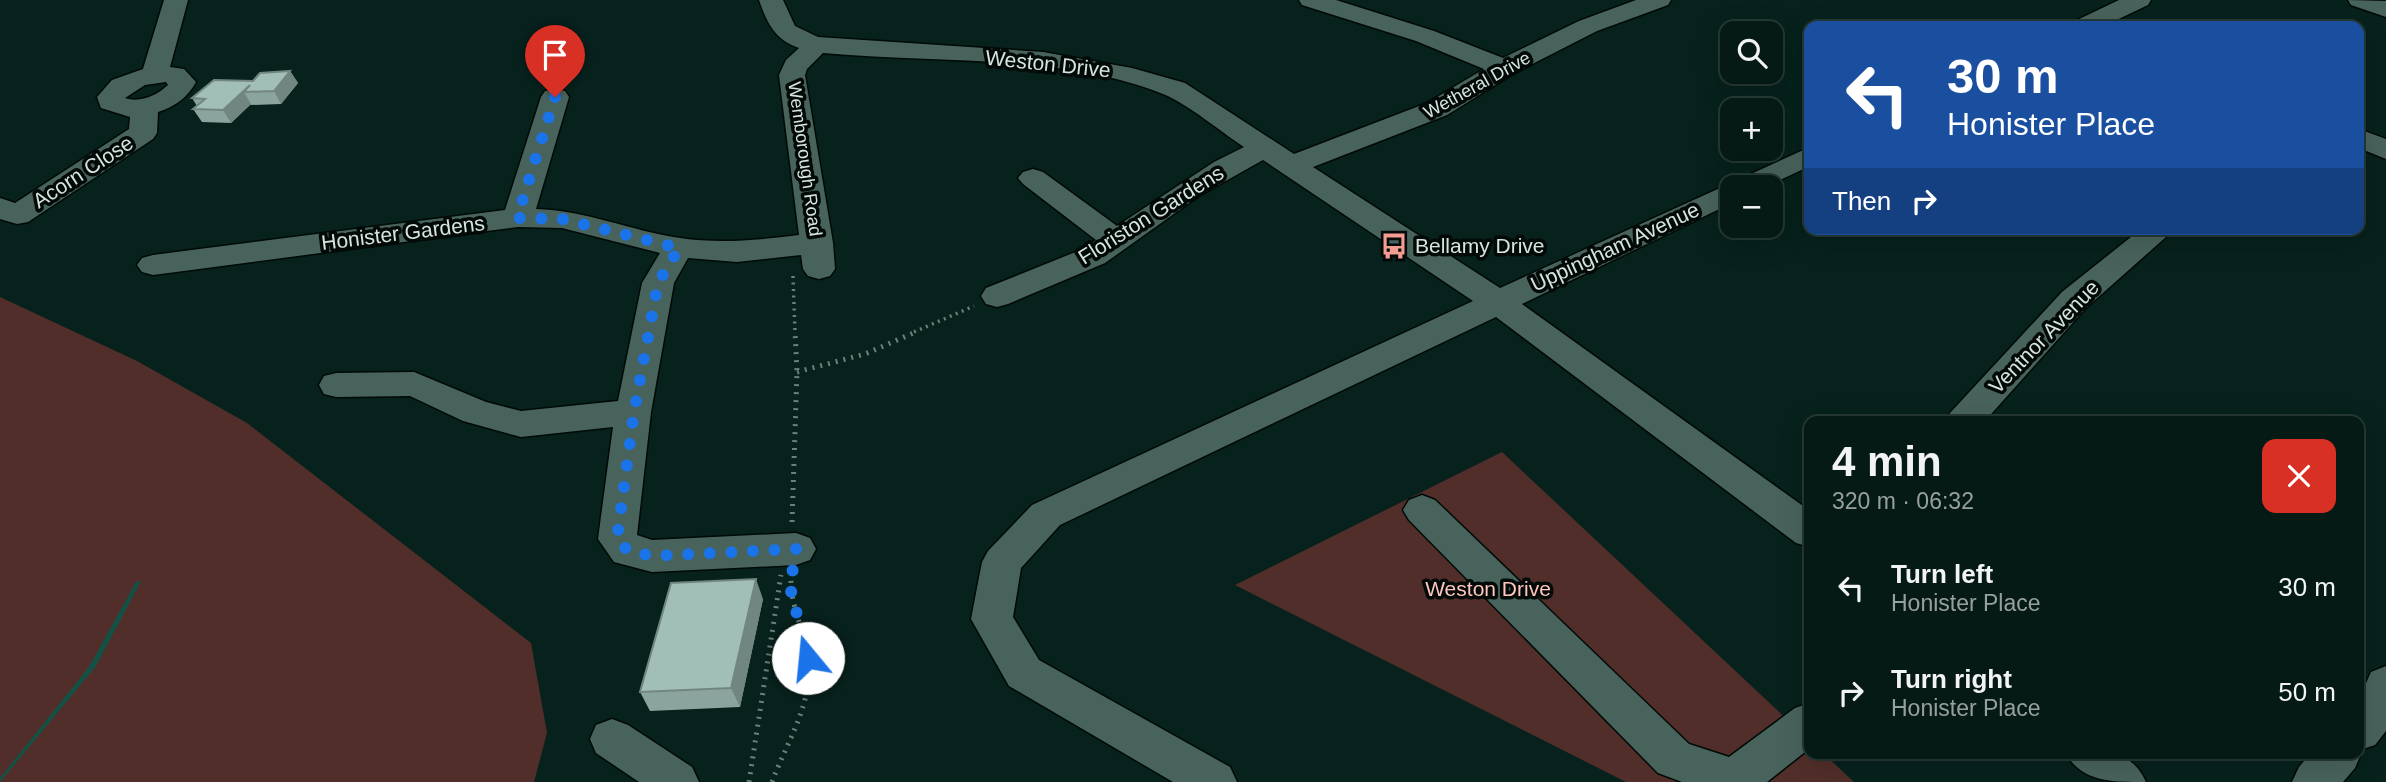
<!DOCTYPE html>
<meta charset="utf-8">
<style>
body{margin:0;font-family:Helvetica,sans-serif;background:#132622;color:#f1f3f6;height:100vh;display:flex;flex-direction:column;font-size:26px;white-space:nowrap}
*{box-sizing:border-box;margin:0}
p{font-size:23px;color:#97a0a0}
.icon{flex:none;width:38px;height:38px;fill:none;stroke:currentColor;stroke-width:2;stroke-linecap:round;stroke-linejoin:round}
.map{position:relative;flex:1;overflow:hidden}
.details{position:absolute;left:1804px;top:416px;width:560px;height:343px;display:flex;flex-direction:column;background:#051915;border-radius:14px;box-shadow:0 7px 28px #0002,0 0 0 2px #263834}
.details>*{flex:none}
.top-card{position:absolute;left:1804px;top:21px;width:560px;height:214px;border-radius:14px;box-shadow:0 7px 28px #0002,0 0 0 2px #263834;background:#1a4fa0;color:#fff;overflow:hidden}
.buttons{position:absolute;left:1720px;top:21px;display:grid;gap:14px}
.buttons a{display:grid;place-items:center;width:63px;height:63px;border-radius:14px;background:#051915;box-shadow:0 7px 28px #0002,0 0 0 2px #263834;font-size:35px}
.pin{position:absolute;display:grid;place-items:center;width:60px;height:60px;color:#fff;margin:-72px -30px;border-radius:50% 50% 50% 0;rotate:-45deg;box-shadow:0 0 7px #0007}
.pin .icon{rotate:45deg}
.me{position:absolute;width:77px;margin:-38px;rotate:343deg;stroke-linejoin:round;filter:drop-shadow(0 0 5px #0008)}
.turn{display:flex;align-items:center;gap:24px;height:147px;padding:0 28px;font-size:32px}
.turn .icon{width:91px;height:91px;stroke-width:2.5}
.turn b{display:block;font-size:49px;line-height:60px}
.then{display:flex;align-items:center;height:66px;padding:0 28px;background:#0003;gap:14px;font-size:26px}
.round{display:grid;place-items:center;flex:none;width:74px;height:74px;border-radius:14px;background:#132622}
.headline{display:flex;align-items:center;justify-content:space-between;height:119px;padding:0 28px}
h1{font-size:42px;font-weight:700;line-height:52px}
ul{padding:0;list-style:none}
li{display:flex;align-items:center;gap:21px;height:105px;padding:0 28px}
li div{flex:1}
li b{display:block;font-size:26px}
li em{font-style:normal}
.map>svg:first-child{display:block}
.green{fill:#512e29}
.water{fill:#125246}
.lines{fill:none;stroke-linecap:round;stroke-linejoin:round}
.minor-casing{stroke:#000a07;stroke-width:3}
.path-far1{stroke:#6b807b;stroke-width:3.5;stroke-dasharray:2 4.5;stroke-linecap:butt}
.path{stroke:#6b807b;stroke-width:5;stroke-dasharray:2 6;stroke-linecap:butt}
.minor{fill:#48635c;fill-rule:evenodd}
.wall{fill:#8ba49d}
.shaded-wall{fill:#718680}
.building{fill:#a2bfb7;stroke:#718680;stroke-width:2}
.route{stroke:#1a73e8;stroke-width:12;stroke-dasharray:0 21.6}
.labels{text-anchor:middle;stroke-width:7;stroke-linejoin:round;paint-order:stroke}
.far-street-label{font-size:18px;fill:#d5e4df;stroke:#020907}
.street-label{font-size:21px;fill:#d5e4df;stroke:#020907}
.poi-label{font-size:21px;fill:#d5e4df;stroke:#020907;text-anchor:start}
.park-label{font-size:21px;fill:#ffc6bd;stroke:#020907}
</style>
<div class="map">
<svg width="2386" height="782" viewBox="0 0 2386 782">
<rect width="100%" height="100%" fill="#07211c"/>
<path class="green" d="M 0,297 L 137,361 L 247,423 L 531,643 L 547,733 L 534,782 L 0,782 Z
M 1502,452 L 1809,740 L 1810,754 L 1824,754 L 1854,782 L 1626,782 L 1235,585 Z"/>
<path class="water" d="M 141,581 L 96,666 L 0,782 L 0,778 L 89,667 L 136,582 Z"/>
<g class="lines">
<g class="minor-casing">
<path id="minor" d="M 164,0 L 188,0 L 170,67 L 184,69 L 196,82 C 187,98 176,106 158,112 L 157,133 L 153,139 L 28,222 L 17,224 L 0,219 L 0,198 L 15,203 L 129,129 L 130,117 L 101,108 L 97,97 L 112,80 L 143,69 ZM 166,82 L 168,85 C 156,96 140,103 125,98 L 145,85 Z
M 759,0 L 783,0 L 795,26 L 818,37 L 1043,52 L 1132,68 L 1185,83 L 1294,154 L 1427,103 L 1484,69 L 1416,41 L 1302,5 L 1299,0 L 1336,0 L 1434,31 L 1503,58 L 1579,21 L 1636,0 L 1671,0 L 1668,5 L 1597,31 L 1513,74 L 1447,115 L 1313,167 L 1500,288 L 1810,147 L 1810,166 L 1765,187 L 1732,187 L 1732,203 L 1522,304 L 1810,511 L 1810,547 L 1796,543 L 1496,317 L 1060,525 L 1021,568 L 1013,617 L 1039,660 L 1230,767 L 1237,782 L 1173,782 L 1009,686 L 971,619 L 982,562 L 988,551 L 1032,505 L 1473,301 L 1263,160 L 1199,196 L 1105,263 L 1008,304 L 997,307 L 986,304 L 981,296 L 986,288 L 1083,249 L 1096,240 L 1023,184 L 1018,178 L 1023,172 L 1033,169 L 1043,172 L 1117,226 L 1214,162 L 1244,147 C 1221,132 1188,104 1163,94 C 1065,54 929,63 823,53 L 807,69 L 805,75 L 833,243 L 835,269 L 830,276 L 819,279 L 808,276 L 803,269 L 801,255 L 737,262 L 688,258 L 674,283 L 651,412 L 637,535 L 652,540 L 796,533 L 810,538 L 816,549 L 810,560 L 796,565 L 652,572 L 614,562 L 598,539 L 613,427 L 521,437 L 463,421 L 410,396 L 336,397 L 324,394 L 319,385 L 324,376 L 336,373 L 414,372 L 486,402 L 521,411 L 618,401 L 642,283 L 660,253 L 562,228 L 518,227 L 153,275 L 142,272 L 137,265 L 142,258 L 153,255 L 505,210 L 541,97 L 545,91 L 555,89 L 565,91 L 569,97 L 536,209 C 585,210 631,231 680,238 C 720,244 759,240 799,235 L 779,75 L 786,60 L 799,48 C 775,40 767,23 759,0 Z
M 2119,0 L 2151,0 L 2148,5 L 2104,26 L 2071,26 L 2075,21 Z
M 2348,0 L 2386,1 L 2386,17 L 2351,5 Z
M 2359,129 L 2386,139 L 2386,159 L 2359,148 Z
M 2141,229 L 2175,229 L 2086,308 L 1984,422 L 1945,422 L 1950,413 L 2062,292 Z
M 1422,495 L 1435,500 L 1689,744 L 1729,757 L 1795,708 L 1810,703 L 1810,748 L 1767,782 L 1682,782 L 1658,773 L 1409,520 L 1403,510 L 1409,500 Z
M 2386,666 L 2386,731 L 2375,745 L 2360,750 L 2361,754 L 2355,768 L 2343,782 L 2292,782 L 2299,767 L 2310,754 L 2359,754 L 2359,699 L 2371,672 Z
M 612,719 L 628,725 L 692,767 L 699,782 L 639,782 L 596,753 L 590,739 L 596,725 Z
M 2066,754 C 2101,754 2129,745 2146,782 C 2110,782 2083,782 2066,754 Z"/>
</g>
<path class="path-far1" d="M 793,276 L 795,332
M 914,332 L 974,306"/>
<path class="path" d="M 797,372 L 865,354 L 918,331
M 792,522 L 797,372 L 795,331
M 749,782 L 781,575
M 772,782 C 787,741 814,703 808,657 C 804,629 790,606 791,577"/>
<use href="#minor" class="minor"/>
</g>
<path class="wall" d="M 290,71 L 298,83 L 281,104 L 251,105 L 251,104 L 231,123 L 202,122 L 193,109 L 197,106 L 192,98 Z
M 763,599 L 740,707 L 650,711 L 640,692 Z"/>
<path class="shaded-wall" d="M 290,71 L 298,83 L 281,104 L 274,91 Z
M 250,85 L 244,92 L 251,104 L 231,123 L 223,110 Z
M 756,579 L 763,599 L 740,707 L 731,688 Z"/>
<path class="building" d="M 2122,23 L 2130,26 L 2114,26 Z
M 290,71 L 274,91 L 244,92 L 250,85 L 223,110 L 193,109 L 205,99 L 192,98 L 214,80 L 253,81 L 260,73 Z
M 756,579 L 731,688 L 640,692 L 671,583 Z"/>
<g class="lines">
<path class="route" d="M 555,97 L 517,218 L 562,219 L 679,248 L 658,283 L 634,412 L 617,539 L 628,551 L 652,556 L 796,549 L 790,587 L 808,658"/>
</g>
<defs>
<g id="bus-bare" transform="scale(2.1)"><path d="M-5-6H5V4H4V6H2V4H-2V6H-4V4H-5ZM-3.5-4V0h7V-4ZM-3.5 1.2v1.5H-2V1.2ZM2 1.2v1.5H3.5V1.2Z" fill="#f59c91" stroke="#020907" stroke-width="2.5" paint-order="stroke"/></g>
</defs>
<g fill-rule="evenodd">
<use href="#bus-bare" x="1394" y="246"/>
</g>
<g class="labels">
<g class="far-street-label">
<text transform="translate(1477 85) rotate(-29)" y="6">Wetheral Drive</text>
<text transform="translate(805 159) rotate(82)" y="6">Wemborough Road</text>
</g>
<g class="street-label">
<text transform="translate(1048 64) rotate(6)" y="7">Weston Drive</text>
<text transform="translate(83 172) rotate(-33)" y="7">Acorn Close</text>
<text transform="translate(1151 215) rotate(-32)" y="7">Floriston Gardens</text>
<text transform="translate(403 233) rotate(-7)" y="7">Honister Gardens</text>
<text transform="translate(1615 247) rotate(-25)" y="7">Uppingham Avenue</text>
<text transform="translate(2044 337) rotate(-46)" y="7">Ventnor Avenue</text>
</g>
<g class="poi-label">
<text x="1415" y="253">Bellamy Drive</text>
</g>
<g class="park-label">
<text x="1488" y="596">Weston Drive</text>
</g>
</g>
</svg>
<div class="buttons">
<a><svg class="icon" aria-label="search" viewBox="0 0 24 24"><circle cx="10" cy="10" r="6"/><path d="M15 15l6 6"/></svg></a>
<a>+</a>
<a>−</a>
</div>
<div class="pin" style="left:555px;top:97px;background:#d93025"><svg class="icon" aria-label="arrive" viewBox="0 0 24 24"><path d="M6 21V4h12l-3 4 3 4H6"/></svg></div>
<svg class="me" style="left:808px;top:658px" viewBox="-20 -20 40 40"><circle r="19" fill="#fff"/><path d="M0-13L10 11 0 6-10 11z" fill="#1a73e8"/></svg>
<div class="top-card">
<div class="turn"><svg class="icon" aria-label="left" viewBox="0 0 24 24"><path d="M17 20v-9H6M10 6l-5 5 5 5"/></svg><div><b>30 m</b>Honister Place</div></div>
<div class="then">Then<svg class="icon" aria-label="right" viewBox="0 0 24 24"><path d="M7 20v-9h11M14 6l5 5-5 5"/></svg></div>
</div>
<section class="details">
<div class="headline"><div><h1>4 min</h1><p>320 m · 06:32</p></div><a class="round" style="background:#d93025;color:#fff"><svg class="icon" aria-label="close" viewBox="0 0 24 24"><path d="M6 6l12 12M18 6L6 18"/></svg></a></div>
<ul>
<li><svg class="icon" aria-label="left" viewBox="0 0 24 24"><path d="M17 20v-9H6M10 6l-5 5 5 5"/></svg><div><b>Turn left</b><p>Honister Place</p></div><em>30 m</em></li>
<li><svg class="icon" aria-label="right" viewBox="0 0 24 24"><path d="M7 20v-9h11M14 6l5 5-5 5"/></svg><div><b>Turn right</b><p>Honister Place</p></div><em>50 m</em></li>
</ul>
</section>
</div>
